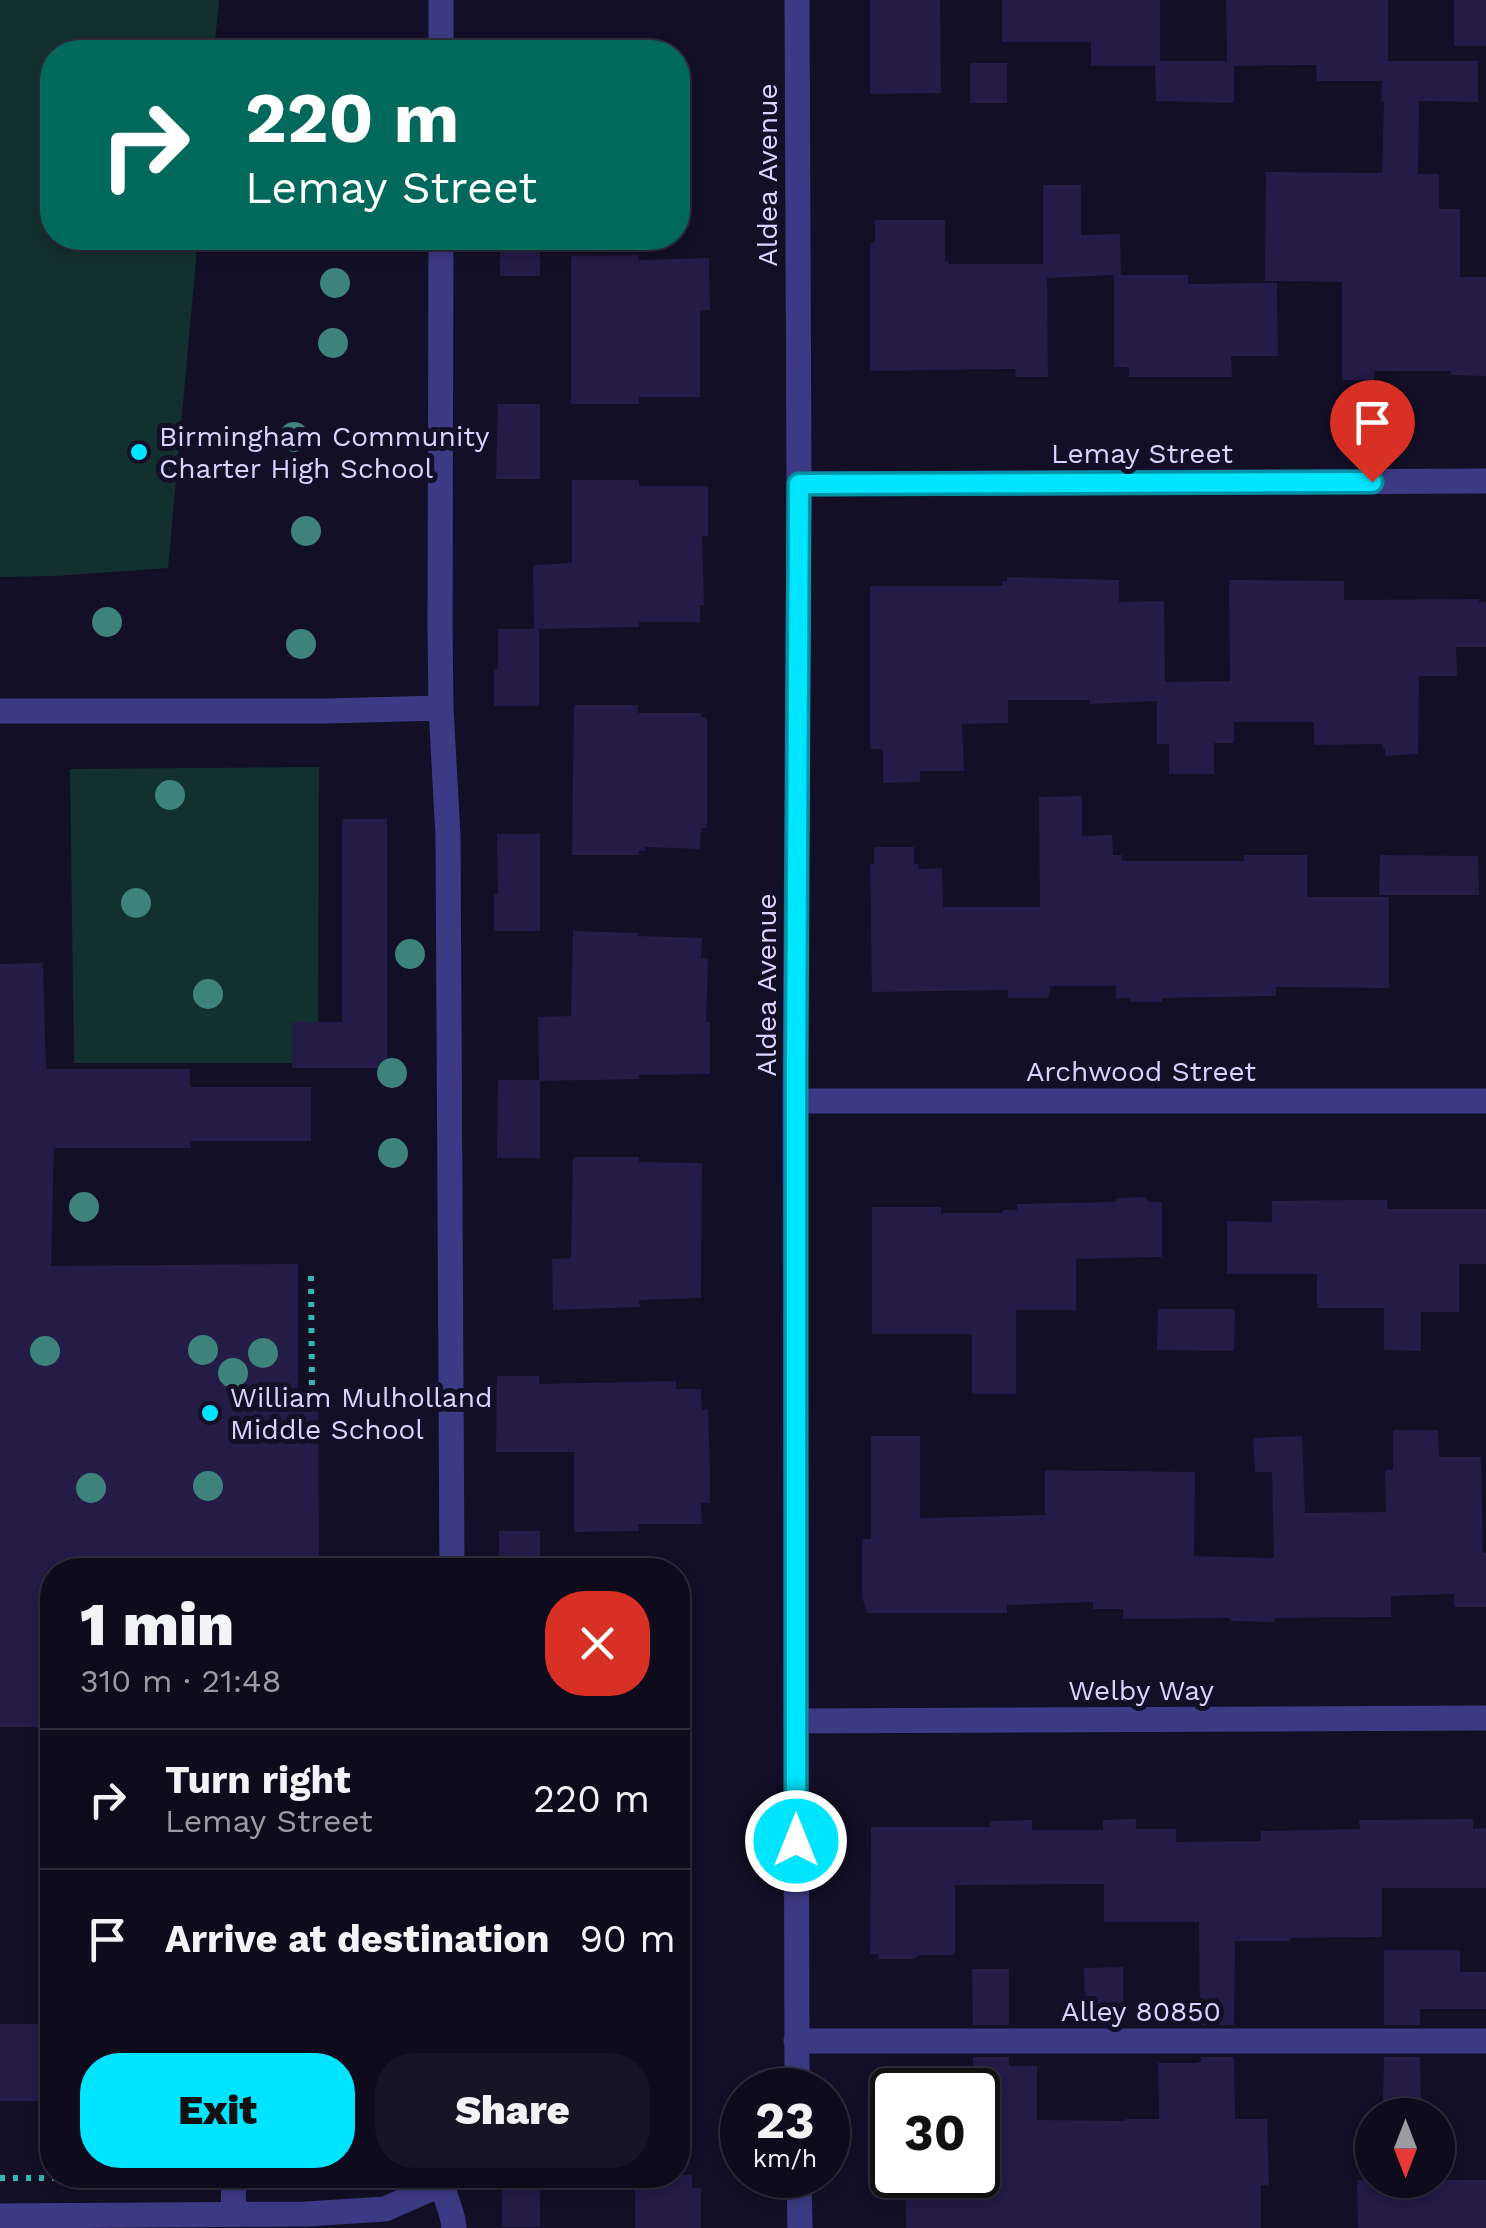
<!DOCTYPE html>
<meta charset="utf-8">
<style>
body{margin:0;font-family:"Work Sans",sans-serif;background:#171425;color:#f1f3f6;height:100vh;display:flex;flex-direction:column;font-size:38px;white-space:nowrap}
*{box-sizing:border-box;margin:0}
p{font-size:32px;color:#9b9ba3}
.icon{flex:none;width:55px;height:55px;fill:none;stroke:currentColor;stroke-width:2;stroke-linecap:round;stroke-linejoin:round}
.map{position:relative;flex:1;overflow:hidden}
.panel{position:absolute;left:40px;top:1558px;width:650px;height:630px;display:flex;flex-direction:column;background:#0e0b1c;border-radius:40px;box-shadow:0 5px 15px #0003,0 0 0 2px #2e2b3b}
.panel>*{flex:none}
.guide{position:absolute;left:40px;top:40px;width:650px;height:210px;border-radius:40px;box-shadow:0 5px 15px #0003,0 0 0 2px #2e2b3b;background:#00695c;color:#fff;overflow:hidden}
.needle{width:65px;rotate:180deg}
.fabs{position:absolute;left:1355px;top:2098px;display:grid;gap:20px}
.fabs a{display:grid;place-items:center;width:100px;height:100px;border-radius:50%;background:#0e0b1c;box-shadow:0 5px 15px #0003,0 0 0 2px #2e2b3b;font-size:50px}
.speed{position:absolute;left:720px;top:2068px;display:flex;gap:20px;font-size:50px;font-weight:700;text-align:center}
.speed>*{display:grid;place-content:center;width:130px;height:130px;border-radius:50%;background:#0e0b1c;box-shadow:0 5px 15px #0003,0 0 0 2px #2e2b3b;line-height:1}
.speed small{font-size:25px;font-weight:400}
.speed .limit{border:5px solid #111;border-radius:15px;background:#fff;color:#111}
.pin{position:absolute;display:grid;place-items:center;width:85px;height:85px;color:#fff;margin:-102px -42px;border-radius:50% 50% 50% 0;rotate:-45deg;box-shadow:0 0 10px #0007}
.pin .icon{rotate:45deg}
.me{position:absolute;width:110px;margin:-55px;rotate:0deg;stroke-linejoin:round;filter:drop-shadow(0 0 8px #0008)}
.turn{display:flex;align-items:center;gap:35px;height:210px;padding:0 40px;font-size:45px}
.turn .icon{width:130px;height:130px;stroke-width:2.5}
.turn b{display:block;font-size:70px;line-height:85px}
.round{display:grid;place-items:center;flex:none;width:105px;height:105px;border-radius:40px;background:#171425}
.summary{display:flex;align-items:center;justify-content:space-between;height:170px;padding:0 40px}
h1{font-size:60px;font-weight:800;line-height:75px}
.action{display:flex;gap:20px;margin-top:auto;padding:20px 40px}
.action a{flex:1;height:115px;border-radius:40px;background:#00e5ff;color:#111;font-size:40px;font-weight:800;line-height:115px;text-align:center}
.action a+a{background:#171425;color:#f1f3f6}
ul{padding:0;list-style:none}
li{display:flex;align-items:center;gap:30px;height:140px;padding:0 40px;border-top:2px solid #2e2b3b}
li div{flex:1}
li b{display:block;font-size:38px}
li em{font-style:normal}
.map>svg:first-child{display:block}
.green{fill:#12302f}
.building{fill:#241b47}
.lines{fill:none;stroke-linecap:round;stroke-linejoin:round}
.path{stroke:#2fb8b0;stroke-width:6;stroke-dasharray:5 8;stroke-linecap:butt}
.minor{stroke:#3d3a85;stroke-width:25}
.tree{fill:#3d827b}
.route-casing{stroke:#0095a6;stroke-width:25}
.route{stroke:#00e5ff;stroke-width:18}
.poi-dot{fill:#00e5ff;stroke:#130f26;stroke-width:4}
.labels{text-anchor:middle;stroke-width:10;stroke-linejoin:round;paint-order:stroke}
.street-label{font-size:28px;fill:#d9d4ff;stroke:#130f26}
.poi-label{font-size:28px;fill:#d9d4ff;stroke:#130f26;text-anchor:start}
</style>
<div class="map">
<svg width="1486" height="2228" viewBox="0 0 1486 2228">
<rect width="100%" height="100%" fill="#130f26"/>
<path class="green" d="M 0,0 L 219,0 L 214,52 L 52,52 L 52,238 L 198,238 L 168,568 L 56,576 L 0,577 Z
M 319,767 L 318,1063 L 74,1063 L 70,769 Z"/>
<path class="building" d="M 870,0 L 940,0 L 941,93 L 870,94 Z
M 1002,0 L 1160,0 L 1160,61 L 1227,61 L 1226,0 L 1388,0 L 1388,61 L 1478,61 L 1478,102 L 1419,101 L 1418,174 L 1439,174 L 1439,209 L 1460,209 L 1460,277 L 1486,277 L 1486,376 L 1451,375 L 1451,371 L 1374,371 L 1374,380 L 1342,380 L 1342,282 L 1265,281 L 1266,172 L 1382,173 L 1384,101 L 1381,101 L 1382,81 L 1317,81 L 1316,65 L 1234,66 L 1234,103 L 1156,101 L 1155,66 L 1091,66 L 1091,42 L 1002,42 Z
M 1454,0 L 1486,0 L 1486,46 L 1454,46 Z
M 970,63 L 1007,63 L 1007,103 L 970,103 Z
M 1043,185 L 1081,185 L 1081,235 L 1120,234 L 1121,275 L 1188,275 L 1188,284 L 1277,283 L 1278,356 L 1231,356 L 1232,377 L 1129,377 L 1129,367 L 1114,367 L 1114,275 L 1047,278 L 1048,377 L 1016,377 L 1015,369 L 870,371 L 870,243 L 875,243 L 875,220 L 945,220 L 945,261 L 948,261 L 948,264 L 1043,264 Z
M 500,238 L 540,238 L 540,276 L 500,276 Z
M 638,255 L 638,260 L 709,258 L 710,310 L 700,310 L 700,397 L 639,397 L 639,404 L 571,404 L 571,256 Z
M 498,404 L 540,404 L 540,479 L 496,479 Z
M 572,480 L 639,480 L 639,486 L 708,486 L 708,536 L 702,536 L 704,605 L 700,605 L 700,622 L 639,622 L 639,627 L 534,629 L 539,629 L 539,706 L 494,706 L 494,669 L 498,669 L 498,629 L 534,629 L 533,565 L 572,563 Z
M 1007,577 L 1119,580 L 1119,602 L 1164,601 L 1165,682 L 1230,681 L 1229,580 L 1344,581 L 1344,600 L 1479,599 L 1479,602 L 1486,602 L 1486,647 L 1456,647 L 1457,676 L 1419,676 L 1418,754 L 1385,756 L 1385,748 L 1382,748 L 1382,744 L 1314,745 L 1314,722 L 1234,722 L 1234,743 L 1214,743 L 1214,774 L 1169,774 L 1169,744 L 1157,744 L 1157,701 L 1090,704 L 1090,700 L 1008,700 L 1008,723 L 962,724 L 964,771 L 920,771 L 920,782 L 883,783 L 883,749 L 870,749 L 870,586 L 999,586 L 1003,585 L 1003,581 L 1007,581 Z
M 574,705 L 638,705 L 638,713 L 701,713 L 701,717 L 707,717 L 707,828 L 701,828 L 700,849 L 645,847 L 645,851 L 639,851 L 639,855 L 572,855 Z
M 1082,796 L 1082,836 L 1112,835 L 1113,855 L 1122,855 L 1122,861 L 1244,861 L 1244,855 L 1307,855 L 1307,897 L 1389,897 L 1389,988 L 1276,987 L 1276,996 L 1162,998 L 1162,1002 L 1131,1002 L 1131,998 L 1116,998 L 1116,986 L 1051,986 L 1048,998 L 1008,998 L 1008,990 L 872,992 L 870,864 L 874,864 L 874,847 L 914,847 L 914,864 L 918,864 L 918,869 L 942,868 L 943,907 L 1040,907 L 1039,797 Z
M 342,819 L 387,819 L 387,1068 L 292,1068 L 292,1022 L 342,1022 Z
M 497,834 L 540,834 L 540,931 L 494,931 L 494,895 L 498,894 Z
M 1380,855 L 1478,856 L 1479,895 L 1379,895 Z
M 573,931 L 638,933 L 638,936 L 702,938 L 701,958 L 708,958 L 706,1022 L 710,1022 L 710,1074 L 639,1075 L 639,1079 L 540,1081 L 540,1158 L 497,1158 L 498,1080 L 539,1080 L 538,1017 L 571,1016 Z
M 43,963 L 46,1069 L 190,1069 L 190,1087 L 311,1087 L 311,1141 L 190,1141 L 190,1148 L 54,1148 L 51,1266 L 298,1264 L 298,1390 L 318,1391 L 319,1570 L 52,1570 L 52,1727 L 0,1727 L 0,964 Z
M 573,1157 L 639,1157 L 639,1162 L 702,1163 L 701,1298 L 639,1300 L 640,1307 L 553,1310 L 552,1259 L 571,1258 Z
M 1147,1197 L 1148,1202 L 1162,1202 L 1162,1257 L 1076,1259 L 1076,1310 L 1016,1310 L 1016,1394 L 972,1394 L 972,1334 L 872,1334 L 872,1207 L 941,1207 L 941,1213 L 1003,1213 L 1003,1210 L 1017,1210 L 1017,1204 L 1116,1202 L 1116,1198 Z
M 1356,1200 L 1387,1200 L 1387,1209 L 1486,1209 L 1486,1264 L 1459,1264 L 1459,1312 L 1421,1312 L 1421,1351 L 1384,1350 L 1384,1308 L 1317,1308 L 1317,1274 L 1227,1274 L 1227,1221 L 1272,1222 L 1272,1201 Z
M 1158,1309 L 1235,1309 L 1234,1351 L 1157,1350 Z
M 497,1376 L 539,1376 L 539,1384 L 676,1381 L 676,1389 L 701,1389 L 702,1410 L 708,1410 L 710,1468 L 710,1503 L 701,1503 L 702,1524 L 638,1524 L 639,1531 L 574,1532 L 574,1452 L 496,1452 Z
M 1393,1430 L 1438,1430 L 1439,1457 L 1481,1457 L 1483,1553 L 1486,1553 L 1486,1607 L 1454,1607 L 1454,1594 L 1391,1596 L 1391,1617 L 1275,1618 L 1275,1622 L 1230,1621 L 1230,1618 L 1123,1619 L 1123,1609 L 1093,1609 L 1093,1602 L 1007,1605 L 1007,1613 L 867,1613 L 862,1597 L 862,1539 L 871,1539 L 871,1436 L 920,1436 L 920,1518 L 1045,1515 L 1045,1470 L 1195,1472 L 1194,1556 L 1274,1558 L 1272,1472 L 1255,1472 L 1253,1438 L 1302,1436 L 1305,1513 L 1386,1512 L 1385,1470 L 1393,1470 Z
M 499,1531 L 540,1531 L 540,1565 L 499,1565 Z
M 1136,1819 L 1136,1829 L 1176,1829 L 1176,1842 L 1261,1841 L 1261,1831 L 1360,1829 L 1359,1820 L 1473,1819 L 1473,1829 L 1486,1828 L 1486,1888 L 1382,1888 L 1382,1937 L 1290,1938 L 1290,1941 L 1235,1941 L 1234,2025 L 1200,2025 L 1199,1922 L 1104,1922 L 1104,1884 L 955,1885 L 955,1955 L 919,1955 L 914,1959 L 878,1959 L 878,1954 L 870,1954 L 871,1827 L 990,1827 L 990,1821 L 1032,1820 L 1032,1830 L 1103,1830 L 1103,1820 Z
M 1384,1950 L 1460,1950 L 1460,1972 L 1486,1972 L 1486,2009 L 1420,2009 L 1420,2025 L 1384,2025 Z
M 1123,1967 L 1123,2009 L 1085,2011 L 1084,1968 Z
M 972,1969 L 1009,1969 L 1009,2025 L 973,2025 Z
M 0,2024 L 52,2024 L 52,2101 L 0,2101 Z
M 973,2057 L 1009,2057 L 1009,2066 L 1037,2066 L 1037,2120 L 1126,2121 L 1126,2119 L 1159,2119 L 1158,2063 L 1197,2063 L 1201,2061 L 1201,2057 L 1234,2057 L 1235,2119 L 1267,2119 L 1269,2186 L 1261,2185 L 1261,2228 L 906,2228 L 906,2175 L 989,2175 L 989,2104 L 978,2104 L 978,2090 L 974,2090 Z
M 1384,2057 L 1420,2057 L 1421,2103 L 1383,2104 Z
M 502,2175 L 540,2175 L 540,2227 L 502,2227 Z
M 635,2175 L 692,2175 L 692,2188 L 701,2188 L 701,2228 L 635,2228 Z
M 1357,2180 L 1486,2180 L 1486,2228 L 1358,2228 Z"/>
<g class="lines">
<path class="path" d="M 311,1276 L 312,1391
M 0,2178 L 194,2178"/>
<path class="minor" d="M 441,0 L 441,52
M 797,0 L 799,484 L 795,1101 L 797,2090
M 441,238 L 440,626 L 441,708 L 448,836 L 452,1570
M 799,484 L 1486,481
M 0,711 L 326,711 L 441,708
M 795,1101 L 1486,1101
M 796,1721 L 1486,1718
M 796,2041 L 1486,2041
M 442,2175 C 441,2193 453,2209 454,2228
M 799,2175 L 800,2228
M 233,2214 L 234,2175
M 0,2216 L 306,2214 L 385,2209 L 442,2184"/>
</g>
<g class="tree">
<circle cx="335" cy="283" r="15"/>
<circle cx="333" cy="343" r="15"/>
<circle cx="294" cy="437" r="15"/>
<circle cx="306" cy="531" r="15"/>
<circle cx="107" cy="622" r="15"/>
<circle cx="301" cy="644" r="15"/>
<circle cx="170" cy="795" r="15"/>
<circle cx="136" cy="903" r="15"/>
<circle cx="410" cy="954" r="15"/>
<circle cx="208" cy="994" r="15"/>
<circle cx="392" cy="1073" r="15"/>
<circle cx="393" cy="1153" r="15"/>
<circle cx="84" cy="1207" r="15"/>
<circle cx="203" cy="1350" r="15"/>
<circle cx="45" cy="1351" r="15"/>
<circle cx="263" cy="1353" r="15"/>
<circle cx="233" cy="1373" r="15"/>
<circle cx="208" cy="1486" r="15"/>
<circle cx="91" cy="1488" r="15"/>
</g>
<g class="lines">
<g class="route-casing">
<path id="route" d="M 796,1841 L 796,1062 L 799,484 L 1372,482"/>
</g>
<use href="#route" class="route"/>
</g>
<g class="poi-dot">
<circle cx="139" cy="452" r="10"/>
<circle cx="210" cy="1413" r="10"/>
</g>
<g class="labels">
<g class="street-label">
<text transform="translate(767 175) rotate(-90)" y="10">Aldea Avenue</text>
<text x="1142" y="463">Lemay Street</text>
<text transform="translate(766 985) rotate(-90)" y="10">Aldea Avenue</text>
<text x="1141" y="1081">Archwood Street</text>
<text x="1141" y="1700">Welby Way</text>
<text x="1141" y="2021">Alley 80850</text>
</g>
<g class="poi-label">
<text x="159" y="446">Birmingham Community<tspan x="159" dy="32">Charter High School</tspan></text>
<text x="230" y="1407">William Mulholland<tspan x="230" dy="32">Middle School</tspan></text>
</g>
</g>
</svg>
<div class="fabs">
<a><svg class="needle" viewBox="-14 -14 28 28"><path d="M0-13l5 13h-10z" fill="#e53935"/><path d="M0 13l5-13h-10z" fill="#9b9ba3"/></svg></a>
</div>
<div class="speed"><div>23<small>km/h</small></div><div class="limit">30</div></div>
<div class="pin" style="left:1372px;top:482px;background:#d93025"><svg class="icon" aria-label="arrive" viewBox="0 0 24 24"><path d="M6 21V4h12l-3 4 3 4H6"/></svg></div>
<svg class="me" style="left:796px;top:1841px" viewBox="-20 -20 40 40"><circle r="17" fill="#00e5ff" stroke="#fff" stroke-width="3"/><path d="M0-11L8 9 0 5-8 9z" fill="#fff"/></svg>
<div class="guide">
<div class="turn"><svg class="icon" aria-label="right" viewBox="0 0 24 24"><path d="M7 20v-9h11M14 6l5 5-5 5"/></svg><div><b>220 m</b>Lemay Street</div></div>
</div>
<section class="panel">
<div class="summary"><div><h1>1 min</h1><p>310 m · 21:48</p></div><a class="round" style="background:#d93025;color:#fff"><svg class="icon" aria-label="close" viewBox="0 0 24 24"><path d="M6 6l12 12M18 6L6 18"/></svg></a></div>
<ul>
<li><svg class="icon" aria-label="right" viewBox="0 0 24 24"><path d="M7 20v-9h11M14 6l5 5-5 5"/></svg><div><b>Turn right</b><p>Lemay Street</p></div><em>220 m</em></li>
<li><svg class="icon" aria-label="arrive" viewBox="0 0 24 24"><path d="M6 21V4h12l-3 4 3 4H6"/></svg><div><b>Arrive at destination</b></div><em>90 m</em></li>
</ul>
<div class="action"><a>Exit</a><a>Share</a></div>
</section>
</div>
